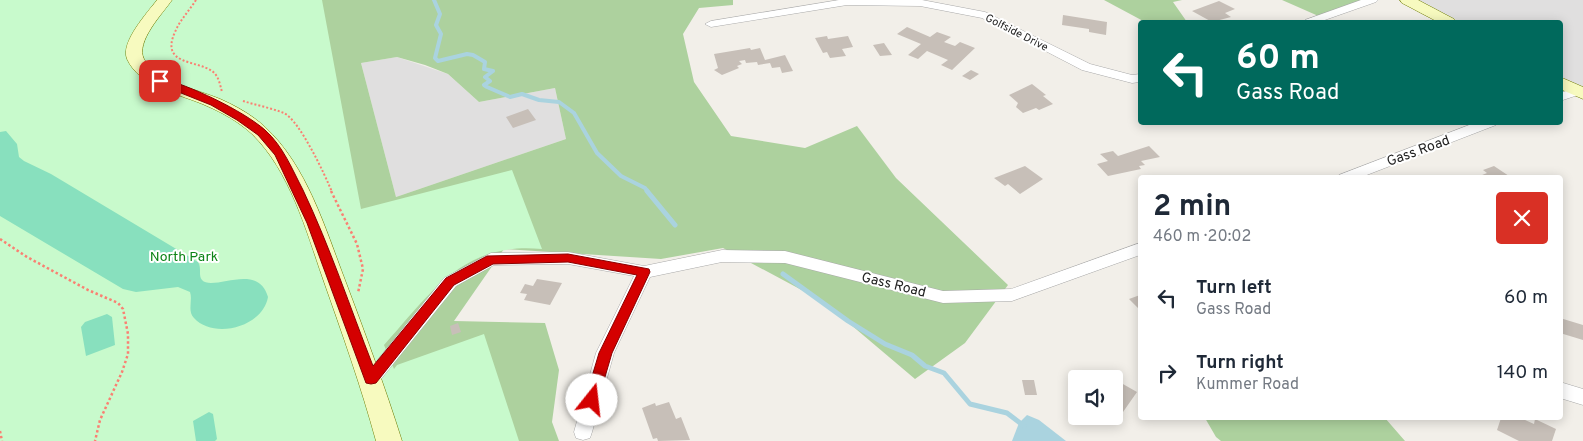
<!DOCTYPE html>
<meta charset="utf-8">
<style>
body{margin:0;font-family:Overpass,sans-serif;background:#f2f2f3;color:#1f2937;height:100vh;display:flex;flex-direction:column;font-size:19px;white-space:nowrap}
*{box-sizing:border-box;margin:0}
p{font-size:16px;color:#747a83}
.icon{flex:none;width:28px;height:28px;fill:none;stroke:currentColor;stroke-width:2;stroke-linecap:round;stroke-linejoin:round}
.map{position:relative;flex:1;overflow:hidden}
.sheet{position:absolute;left:1138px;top:175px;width:425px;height:245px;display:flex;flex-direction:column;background:#fff;border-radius:5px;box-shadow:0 2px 12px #0003}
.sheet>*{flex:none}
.hud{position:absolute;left:1138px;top:20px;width:425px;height:105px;border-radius:5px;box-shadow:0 2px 12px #0003;background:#00695c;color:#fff;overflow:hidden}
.tools{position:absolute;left:1068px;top:370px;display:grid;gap:10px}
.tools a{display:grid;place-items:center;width:55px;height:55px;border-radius:5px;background:#fff;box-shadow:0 2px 12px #0003;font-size:25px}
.pin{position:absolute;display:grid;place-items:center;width:42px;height:42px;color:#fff;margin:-21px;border-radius:10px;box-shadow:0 2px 8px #0006}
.me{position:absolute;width:55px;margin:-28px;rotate:16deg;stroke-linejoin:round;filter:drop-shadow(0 0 4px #0008)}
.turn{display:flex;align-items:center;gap:18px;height:105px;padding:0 15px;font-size:22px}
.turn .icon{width:65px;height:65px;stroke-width:2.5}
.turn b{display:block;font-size:35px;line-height:42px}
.round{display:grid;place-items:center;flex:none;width:52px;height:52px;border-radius:5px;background:#f2f2f3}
.headline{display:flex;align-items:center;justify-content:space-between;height:85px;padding:0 15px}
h1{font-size:30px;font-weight:700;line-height:38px}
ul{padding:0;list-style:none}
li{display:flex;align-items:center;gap:15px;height:75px;padding:0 15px}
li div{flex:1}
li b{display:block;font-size:19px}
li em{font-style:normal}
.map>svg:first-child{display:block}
.residential{fill:#e0dfdf}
.forest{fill:#add19e;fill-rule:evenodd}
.park{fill:#c8facc}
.pitch{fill:#88e0be}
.water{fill:#aad3df}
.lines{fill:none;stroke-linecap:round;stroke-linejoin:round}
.stream-far1{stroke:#aad3df;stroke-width:4}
.stream{stroke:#aad3df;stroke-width:5}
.building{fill:#c7bfb8}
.street-casing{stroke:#a9a9a9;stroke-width:1}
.secondary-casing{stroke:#707d05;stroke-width:1}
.path-far1{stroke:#fa8072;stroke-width:2;stroke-dasharray:2 2;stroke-linecap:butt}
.path{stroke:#fa8072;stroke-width:2.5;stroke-dasharray:2.5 2.5;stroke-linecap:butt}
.street{fill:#fff;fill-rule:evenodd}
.secondary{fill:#f7fabf;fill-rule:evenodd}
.route{fill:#d40000;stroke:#8a0000}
.labels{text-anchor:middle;stroke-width:4;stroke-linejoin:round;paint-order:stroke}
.far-street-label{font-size:11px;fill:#222;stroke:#fff}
.street-label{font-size:14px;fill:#222;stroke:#fff}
.park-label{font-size:14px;fill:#0c8416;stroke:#fff}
</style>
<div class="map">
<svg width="1583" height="441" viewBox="0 0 1583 441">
<rect width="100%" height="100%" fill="#f2efe9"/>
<path class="residential" d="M 1407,0 L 1583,0 L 1583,94 L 1560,82 L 1560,22 L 1449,22 Z
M 397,57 L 448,74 L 479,102 L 555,88 L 566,139 L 396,197 L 361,63 Z"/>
<path class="forest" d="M 79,0 L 733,0 L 733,5 L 699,8 L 683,34 L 694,82 L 731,136 L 805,148 L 857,126 L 896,178 L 1008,285 L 965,343 L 915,379 L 824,302 L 723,248 L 661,259 L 504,249 L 454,321 L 545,323 L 559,370 L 552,422 L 559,441 L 396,441 ZM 397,57 L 425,65 L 448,74 L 479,102 L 555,88 L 566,139 L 396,197 L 361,63 Z
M 1104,0 L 1182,0 L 1173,2 L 1187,22 L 1145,22 Z
M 1282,0 L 1372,0 L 1323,18 Z
M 1205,418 L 1385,418 L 1405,441 L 1221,441 L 1216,437 Z"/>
<path class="park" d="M 0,0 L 322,0 L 361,209 L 512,170 L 542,249 C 463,241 431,293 384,345 L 394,369 L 397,365 L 484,334 L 519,441 L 0,441 Z"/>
<path class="pitch" d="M 6,131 L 17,144 L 19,157 L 24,161 L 51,174 L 198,262 C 202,268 198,276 202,280 C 213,292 258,261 268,297 C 263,327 214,340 194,318 C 187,311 193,300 190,292 L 178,287 L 136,292 L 123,289 L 0,216 L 0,132 Z
M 107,314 L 112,317 L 115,345 L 86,356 L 81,327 L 85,322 Z
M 209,412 L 213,414 L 217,439 L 215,441 L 196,441 L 193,421 Z"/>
<path class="water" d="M 1027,415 L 1039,420 L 1066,441 L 1012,441 L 1019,423 Z"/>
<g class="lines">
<path class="stream-far1" d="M 434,0 L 440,14 L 436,25 L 441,34 L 435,58 L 438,61 L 467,54 L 473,55 L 485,62 L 484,69 L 493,71 L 485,77 L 490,81 L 484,85 L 487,87 L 510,97 L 522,94 L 539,100 L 559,102 L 574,113 L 597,153 L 621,176 L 645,188 L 648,192"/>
<path class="stream" d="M 647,191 L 675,225
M 783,274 L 848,321 L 885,344 L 912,355 L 925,366 L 944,373 L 970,404 L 1007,413 L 1024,426"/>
</g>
<path class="building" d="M 1219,1 L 1235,9 L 1225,13 L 1231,17 L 1212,22 L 1192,11 Z
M 1063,15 L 1107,22 L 1106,35 L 1089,32 L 1089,29 L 1062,25 Z
M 907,27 L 930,37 L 937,32 L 951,37 L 944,42 L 955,46 L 960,42 L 975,48 L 952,70 L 941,65 L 948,60 L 927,51 L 918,59 L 908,55 L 921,44 L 897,34 Z
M 827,36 L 828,39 L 848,36 L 853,47 L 842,49 L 846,56 L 830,58 L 827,52 L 823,53 L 815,38 Z
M 884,43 L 892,55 L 880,56 L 873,45 Z
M 750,48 L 751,50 L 760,48 L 765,60 L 785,55 L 793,71 L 782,73 L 780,67 L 772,68 L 770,63 L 758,65 L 757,62 L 746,63 L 745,60 L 739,61 L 742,64 L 737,66 L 739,68 L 722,75 L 714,70 L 718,68 L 714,54 Z
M 971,70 L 979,74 L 970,80 L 962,76 Z
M 1032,84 L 1046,95 L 1043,96 L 1053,104 L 1039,110 L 1036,108 L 1023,113 L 1016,107 L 1018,103 L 1009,95 Z
M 528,109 L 536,120 L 513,128 L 506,117 Z
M 1149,146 L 1160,157 L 1141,161 L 1145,165 L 1139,166 L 1141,169 L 1108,176 L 1097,164 L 1108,161 L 1100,154 L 1113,151 L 1118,156 Z
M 1025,166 L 1043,179 L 1020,194 L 1008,184 L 1005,186 L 994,178 Z
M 1494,166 L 1512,178 L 1475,178 L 1487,173 L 1483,170 Z
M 537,279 L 562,283 L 550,305 L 524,300 L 527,294 L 520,293 L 525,284 L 533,286 Z
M 1140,295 L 1140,310 L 1129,299 Z
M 1560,318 L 1583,325 L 1583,340 L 1560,333 Z
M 458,323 L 461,332 L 452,335 L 450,326 Z
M 1114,379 L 1137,392 L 1123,412 L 1114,406 Z
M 1022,380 L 1034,380 L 1037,395 L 1025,395 Z
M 669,402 L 676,419 L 681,417 L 690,440 L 658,441 L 657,438 L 653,439 L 642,408 L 655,403 L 656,406 Z
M 1501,418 L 1521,418 L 1534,424 L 1535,419 L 1556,429 L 1552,441 L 1519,441 L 1497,430 Z"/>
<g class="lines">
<g class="street-casing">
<path id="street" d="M 839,0 L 922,0 L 985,12 L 1090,64 L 1132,75 L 1140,74 L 1140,82 L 1132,83 L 1082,70 L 982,18 L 920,6 L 847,5 L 711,27 L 705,24 L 711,21 Z
M 1361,0 L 1378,0 L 1376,2 L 1319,22 L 1303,22 L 1305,20 Z
M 1577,87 L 1583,90 L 1581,94 L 1560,101 L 1560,93 Z
M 1477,122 L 1497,122 L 1496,125 L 1359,178 L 1337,178 L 1339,175 Z
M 1140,243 L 1140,255 L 1012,301 L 943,303 L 785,263 L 722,262 L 650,277 L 614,353 L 592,432 L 590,438 L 583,440 L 576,438 L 574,432 L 596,353 L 634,276 L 568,264 L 494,265 L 456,286 L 377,384 L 371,386 L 365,384 L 362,379 L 444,278 L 491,253 L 568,252 L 644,266 L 722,250 L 785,251 L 943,291 L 1011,289 Z
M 1560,382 L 1583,389 L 1583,405 L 1560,398 Z"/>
</g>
<g class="secondary-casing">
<path id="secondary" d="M 157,0 L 172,0 C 163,13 135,42 144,59 C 154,81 199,90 220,99 C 236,106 252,115 265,127 C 307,166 325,228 345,280 C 365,333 385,387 402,441 L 376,441 C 361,386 342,333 323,279 C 306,230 290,171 252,134 C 239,122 223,113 207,106 C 181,94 140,88 127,59 C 120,42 148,12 157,0 Z
M 1400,0 L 1418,0 L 1454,19 L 1457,22 L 1438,22 L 1402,3 Z
M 1560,77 L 1583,87 L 1583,99 L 1560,89 Z"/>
</g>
<path class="path-far1" d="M 196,0 C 189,11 180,20 175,32 C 160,65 196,60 212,71 C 219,76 220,85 222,92
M 243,101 C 256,105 271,108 284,113 C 300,121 325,175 332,192"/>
<path class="path" d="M 331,191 L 357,244 L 363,269 L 358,293
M 0,239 L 27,257 L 88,290 L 118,303 L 123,309 L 128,334 L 128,354 L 122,372 L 100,420 L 95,441
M 0,431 L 2,441"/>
<use href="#street" class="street"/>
<use href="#secondary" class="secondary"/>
</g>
<path class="route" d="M 160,78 C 189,85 242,110 265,130 C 283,146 292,169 303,190 C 330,247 350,307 373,366 L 446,278 L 487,256 L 568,254 L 649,269 L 650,272 L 612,353 L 597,404 L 592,406 L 587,404 L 585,400 L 599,353 L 637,275 L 568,262 L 493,264 L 454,285 L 376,383 L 371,384 L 366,383 L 307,223 L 275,155 L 258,135 L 237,120 L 211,105 L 156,83 L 156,79 Z"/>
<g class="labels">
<g class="far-street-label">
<text transform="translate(1017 32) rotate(27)" y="4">Golfside Drive</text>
</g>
<g class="street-label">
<text transform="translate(1418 150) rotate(-20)" y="5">Gass Road</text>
<text transform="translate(894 284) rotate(14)" y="5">Gass Road</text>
</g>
<g class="park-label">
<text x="184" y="261">North Park</text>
</g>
</g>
</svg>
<div class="tools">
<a><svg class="icon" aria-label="sound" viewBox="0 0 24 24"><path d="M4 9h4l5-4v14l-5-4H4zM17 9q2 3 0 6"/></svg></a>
</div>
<div class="pin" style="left:160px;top:81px;background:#d93025"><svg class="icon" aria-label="arrive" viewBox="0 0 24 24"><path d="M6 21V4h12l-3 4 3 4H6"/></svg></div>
<svg class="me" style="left:592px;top:400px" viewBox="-20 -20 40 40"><circle r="19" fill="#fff"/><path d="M0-13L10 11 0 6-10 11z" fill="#d40000"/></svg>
<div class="hud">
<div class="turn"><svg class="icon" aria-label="left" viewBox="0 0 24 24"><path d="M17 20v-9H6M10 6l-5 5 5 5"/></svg><div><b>60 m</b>Gass Road</div></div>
</div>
<section class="sheet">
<div class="headline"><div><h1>2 min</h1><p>460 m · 20:02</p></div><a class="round" style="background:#d93025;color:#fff"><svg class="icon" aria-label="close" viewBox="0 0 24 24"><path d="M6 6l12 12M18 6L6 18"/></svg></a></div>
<ul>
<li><svg class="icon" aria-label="left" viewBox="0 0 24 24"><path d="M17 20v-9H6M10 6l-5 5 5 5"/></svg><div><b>Turn left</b><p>Gass Road</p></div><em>60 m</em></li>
<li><svg class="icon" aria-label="right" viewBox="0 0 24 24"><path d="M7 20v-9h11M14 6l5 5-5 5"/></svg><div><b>Turn right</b><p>Kummer Road</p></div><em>140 m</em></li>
</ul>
</section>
</div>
